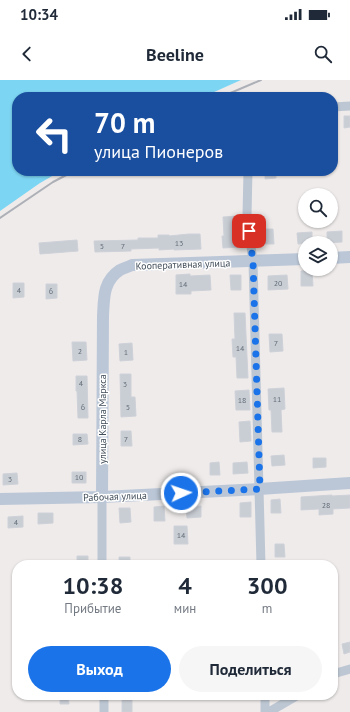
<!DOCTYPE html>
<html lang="ru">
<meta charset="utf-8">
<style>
body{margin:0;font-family:"PT Sans",sans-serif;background:#f6f6f7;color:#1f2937;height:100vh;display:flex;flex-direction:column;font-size:15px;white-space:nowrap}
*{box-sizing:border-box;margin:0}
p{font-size:13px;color:#747a83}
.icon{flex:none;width:22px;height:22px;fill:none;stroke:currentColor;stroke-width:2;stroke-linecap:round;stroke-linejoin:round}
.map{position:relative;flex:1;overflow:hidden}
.side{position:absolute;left:12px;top:480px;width:326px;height:140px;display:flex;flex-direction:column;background:#fff;border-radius:16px;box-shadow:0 1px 3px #0004}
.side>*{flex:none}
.guide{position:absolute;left:12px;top:12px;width:326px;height:84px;border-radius:16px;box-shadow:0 1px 3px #0004;background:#1a4fa0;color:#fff;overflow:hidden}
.buttons{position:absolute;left:298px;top:108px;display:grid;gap:8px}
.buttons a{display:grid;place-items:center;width:40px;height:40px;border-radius:50%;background:#fff;box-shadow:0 1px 3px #0004;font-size:20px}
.pin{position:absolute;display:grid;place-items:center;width:34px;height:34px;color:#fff;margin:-17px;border-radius:8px;box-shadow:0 2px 6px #0006}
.me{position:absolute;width:44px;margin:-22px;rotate:87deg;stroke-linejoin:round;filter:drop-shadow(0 0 3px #0008)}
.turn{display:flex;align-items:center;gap:14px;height:84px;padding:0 16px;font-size:18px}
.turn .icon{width:52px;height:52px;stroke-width:2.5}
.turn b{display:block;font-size:28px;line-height:34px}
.eta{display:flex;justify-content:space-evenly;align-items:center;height:68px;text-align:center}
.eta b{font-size:24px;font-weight:800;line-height:28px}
.button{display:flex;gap:8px;margin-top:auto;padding:8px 16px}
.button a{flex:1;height:46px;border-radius:24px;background:#1a73e8;color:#fff;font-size:16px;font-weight:800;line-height:46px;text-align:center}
.button a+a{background:#f6f6f7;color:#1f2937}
.status{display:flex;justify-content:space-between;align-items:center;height:28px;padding:0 20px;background:#fff;direction:ltr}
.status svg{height:11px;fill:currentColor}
header{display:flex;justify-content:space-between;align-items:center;height:52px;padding:0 16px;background:#fff;font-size:18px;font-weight:800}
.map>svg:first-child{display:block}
.water{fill:#7cd5f3}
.building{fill:#c9cdd4;stroke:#ced1d8}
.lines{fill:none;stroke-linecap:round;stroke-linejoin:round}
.street{stroke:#bdc7d3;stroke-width:9}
.secondary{stroke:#bbc7d7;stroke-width:12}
.rail{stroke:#adb0b7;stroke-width:2}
.route{stroke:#1a73e8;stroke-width:7;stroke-dasharray:0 12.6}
.labels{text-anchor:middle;stroke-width:3;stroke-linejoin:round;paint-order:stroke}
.number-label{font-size:8px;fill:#646e78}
.street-label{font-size:10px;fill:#424e5a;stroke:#fff}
</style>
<div class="status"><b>10:34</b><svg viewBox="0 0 49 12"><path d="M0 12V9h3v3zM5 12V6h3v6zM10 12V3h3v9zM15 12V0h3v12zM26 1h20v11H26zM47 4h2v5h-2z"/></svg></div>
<header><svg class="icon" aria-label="back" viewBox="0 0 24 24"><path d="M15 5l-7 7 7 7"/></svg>Beeline<svg class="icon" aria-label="search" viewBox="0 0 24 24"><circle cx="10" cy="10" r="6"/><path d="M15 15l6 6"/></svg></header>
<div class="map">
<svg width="350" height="632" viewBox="0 0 350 632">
<rect width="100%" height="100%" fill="#efebeb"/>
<path class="water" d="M 0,0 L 241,0 L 203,17 L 17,17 L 17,91 L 61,91 L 40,103 L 0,131 Z"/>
<path class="building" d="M 344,36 L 350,36 L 350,47 L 344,48 Z
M 265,91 L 276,91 L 276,98 L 265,99 Z
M 238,136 L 239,167 L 223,168 L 222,156 L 224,156 L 223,137 Z
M 262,149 L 273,149 L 274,164 L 263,164 Z
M 342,151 L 342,162 L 327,163 L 327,152 Z
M 312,152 L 312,163 L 298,164 L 297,153 Z
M 189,154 L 200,154 L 201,169 L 174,170 L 174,169 L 159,170 L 159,168 L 131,169 L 131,171 L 95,172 L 94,161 L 138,160 L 138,158 L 158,158 L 158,155 L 169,155 L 169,156 Z
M 77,160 L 78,171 L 40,174 L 39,163 Z
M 312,190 L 313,206 L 301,206 L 301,191 Z
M 190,194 L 190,196 L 210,195 L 211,210 L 191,211 L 191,214 L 176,214 L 176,195 Z
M 230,195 L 241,195 L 241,210 L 231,210 Z
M 287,195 L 288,209 L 268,210 L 268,196 Z
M 13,203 L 24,203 L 24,217 L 13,218 Z
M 46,204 L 57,204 L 57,218 L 46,219 Z
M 234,233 L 245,233 L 248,298 L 237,298 L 236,277 L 233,277 L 232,259 L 235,259 Z
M 269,254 L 282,254 L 283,271 L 270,272 Z
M 72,262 L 86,262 L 87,280 L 73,281 Z
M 132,263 L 133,280 L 120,281 L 119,264 Z
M 120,294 L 131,294 L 131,317 L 135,317 L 136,336 L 121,337 Z
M 76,296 L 87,296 L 88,338 L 78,338 L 77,311 L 76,311 Z
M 284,308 L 285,329 L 281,330 L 282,352 L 272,352 L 271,330 L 269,330 L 268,309 Z
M 249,310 L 250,330 L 236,330 L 235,311 Z
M 250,341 L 251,361 L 240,362 L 239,342 Z
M 121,351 L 131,351 L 132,366 L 121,366 Z
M 73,354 L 87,354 L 88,364 L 73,365 Z
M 284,375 L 285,385 L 272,386 L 271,376 Z
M 313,378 L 326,378 L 326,387 L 313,388 Z
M 219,382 L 220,395 L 210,395 L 210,383 Z
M 247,382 L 248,393 L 233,394 L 233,383 Z
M 72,392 L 86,392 L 86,403 L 72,403 Z
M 17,393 L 18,404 L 3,405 L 3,394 Z
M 332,415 L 332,416 L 350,415 L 350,428 L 333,429 L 333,434 L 319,435 L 319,429 L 301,430 L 301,417 Z
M 280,419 L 281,433 L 271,433 L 271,420 Z
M 251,422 L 251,437 L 240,437 L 240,423 Z
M 164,426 L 165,441 L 154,441 L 154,427 Z
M 201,426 L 201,437 L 187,438 L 186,427 Z
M 119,428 L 130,428 L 131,442 L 120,443 Z
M 38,433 L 53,433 L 53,443 L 38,444 Z
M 23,436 L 23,447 L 8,448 L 8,437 Z
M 174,446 L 187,446 L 188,464 L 174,464 Z
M 275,464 L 284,464 L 285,477 L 275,477 Z
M 77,476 L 88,476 L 88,485 L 77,485 Z
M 119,477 L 130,477 L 130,485 L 119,485 Z
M 350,562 L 350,572 L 344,574 L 342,564 Z
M 60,615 L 68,615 L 69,624 L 60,624 Z
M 122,615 L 132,615 L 132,632 L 122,632 Z"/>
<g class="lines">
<path class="street" d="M 333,27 L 350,26
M 248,91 L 247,135 L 253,182 L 261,485
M 102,417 L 102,485
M 333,594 L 350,589
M 104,615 L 104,632
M 265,615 L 265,632
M 269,632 L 298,615"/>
<path class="secondary" d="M 331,178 L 350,177
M 102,417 L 103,236 C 104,218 103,201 120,190 C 124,188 128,187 132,185 L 305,179
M 0,419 L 102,417 L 259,409 L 350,403"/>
<path class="rail" d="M 221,17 L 261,0
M 0,138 L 53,102 L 74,91"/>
</g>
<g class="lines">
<path class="route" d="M 181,413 L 260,409 L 253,182 L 249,151"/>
</g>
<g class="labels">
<g class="number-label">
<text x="179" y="166">13</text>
<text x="102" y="169">5</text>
<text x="123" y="169">7</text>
<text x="278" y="206">20</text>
<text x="183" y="207">14</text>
<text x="19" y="213">4</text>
<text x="51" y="214">6</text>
<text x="276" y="266">7</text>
<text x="240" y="271">14</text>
<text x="80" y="274">2</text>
<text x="126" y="275">1</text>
<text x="81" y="306">4</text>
<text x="125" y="307">3</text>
<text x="277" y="322">11</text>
<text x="242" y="323">18</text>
<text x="83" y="330">6</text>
<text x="128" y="330">5</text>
<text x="80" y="362">8</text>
<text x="126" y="362">7</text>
<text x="79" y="400">10</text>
<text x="10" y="402">3</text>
<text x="326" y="428">28</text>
<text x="16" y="445">4</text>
<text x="181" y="458">14</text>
</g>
<g class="street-label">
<text transform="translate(183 184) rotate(-2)" y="4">Кооперативная улица</text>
<text transform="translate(102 339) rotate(-90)" y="4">улица Карла Маркса</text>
<text transform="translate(115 416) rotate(-2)" y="4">Рабочая улица</text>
</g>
</g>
</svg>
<div class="buttons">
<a><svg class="icon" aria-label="search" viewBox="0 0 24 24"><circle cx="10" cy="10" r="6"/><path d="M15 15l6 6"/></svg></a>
<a><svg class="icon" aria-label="layers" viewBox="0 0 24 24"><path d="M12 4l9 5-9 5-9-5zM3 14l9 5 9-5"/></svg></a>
</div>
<div class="pin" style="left:249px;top:151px;background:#d93025"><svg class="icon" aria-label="arrive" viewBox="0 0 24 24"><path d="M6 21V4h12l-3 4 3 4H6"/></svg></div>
<svg class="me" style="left:181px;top:413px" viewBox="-20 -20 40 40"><circle r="17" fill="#1a73e8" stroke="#fff" stroke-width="3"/><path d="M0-11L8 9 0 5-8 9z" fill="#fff"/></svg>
<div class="guide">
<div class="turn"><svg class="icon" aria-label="left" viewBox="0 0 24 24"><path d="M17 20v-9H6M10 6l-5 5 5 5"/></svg><div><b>70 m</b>улица Пионеров</div></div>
</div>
<section class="side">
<div class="eta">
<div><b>10:38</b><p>Прибытие</p></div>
<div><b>4</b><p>мин</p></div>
<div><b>300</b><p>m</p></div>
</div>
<div class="button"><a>Выход</a><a>Поделиться</a></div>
</section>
</div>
